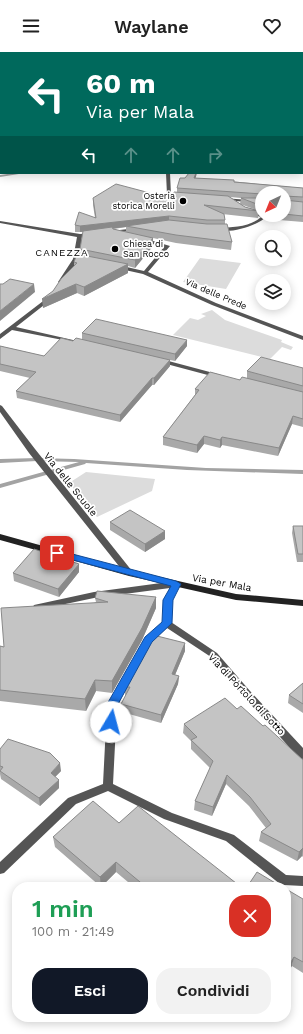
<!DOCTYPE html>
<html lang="it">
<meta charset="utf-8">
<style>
body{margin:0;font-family:"Work Sans",sans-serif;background:#f2f2f2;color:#222;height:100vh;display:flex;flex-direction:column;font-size:15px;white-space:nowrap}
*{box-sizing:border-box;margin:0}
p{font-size:13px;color:#767676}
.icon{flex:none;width:22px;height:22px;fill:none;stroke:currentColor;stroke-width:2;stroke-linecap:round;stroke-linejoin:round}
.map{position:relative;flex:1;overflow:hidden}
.details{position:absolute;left:12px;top:830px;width:279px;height:140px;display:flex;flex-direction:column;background:#fff;border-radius:16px;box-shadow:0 2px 10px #0003}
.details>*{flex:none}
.guide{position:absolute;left:0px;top:0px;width:303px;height:122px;box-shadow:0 2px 10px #0003;background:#00695c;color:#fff;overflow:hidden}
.needle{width:26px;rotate:223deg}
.tools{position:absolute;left:255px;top:134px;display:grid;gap:8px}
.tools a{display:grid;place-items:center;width:36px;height:36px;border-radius:50%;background:#fff;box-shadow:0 2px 10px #0003;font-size:20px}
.pin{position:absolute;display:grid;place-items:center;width:34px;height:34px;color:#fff;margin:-17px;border-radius:8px;box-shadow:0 2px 6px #0006}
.me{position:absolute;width:44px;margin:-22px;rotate:8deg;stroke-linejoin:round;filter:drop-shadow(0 0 3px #0008)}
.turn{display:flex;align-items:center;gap:14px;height:84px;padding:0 20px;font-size:18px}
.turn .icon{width:52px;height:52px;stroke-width:2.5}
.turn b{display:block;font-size:28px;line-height:34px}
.lanes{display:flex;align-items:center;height:38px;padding:0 20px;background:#0003;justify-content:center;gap:20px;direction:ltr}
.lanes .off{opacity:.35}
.round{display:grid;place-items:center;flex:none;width:42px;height:42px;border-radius:16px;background:#f2f2f2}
.head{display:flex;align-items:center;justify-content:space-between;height:68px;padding:0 20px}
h1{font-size:24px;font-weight:600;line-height:30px;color:#1e9e55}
.action{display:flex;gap:8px;margin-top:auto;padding:8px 20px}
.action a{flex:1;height:46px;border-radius:16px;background:#111827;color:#fff;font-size:16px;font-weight:600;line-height:46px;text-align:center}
.action a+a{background:#f2f2f2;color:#222}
header{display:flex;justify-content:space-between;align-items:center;height:52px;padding:0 20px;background:#fff;font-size:18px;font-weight:600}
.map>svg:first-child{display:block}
.green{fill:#dcdcdc}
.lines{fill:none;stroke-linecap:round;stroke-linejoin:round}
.stream{fill:#a3a3a3;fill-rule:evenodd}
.minor{fill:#555;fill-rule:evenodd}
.secondary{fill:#222;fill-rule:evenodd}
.wall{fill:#a9a9a9;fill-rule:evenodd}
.shaded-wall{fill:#898989}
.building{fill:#c4c4c4;stroke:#898989}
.route{fill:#1a73e8;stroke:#114b97}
.poi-dot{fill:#000;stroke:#fff;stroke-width:1.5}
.labels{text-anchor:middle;stroke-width:3.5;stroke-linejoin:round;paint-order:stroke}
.far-poi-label{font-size:9px;fill:#000;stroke:#fff;text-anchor:end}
.far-street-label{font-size:9px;fill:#000;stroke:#fff}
.far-quarter-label{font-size:10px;letter-spacing:1px;fill:#000;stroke:#fff}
.street-label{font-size:10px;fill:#000;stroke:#fff}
</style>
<header><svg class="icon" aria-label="menu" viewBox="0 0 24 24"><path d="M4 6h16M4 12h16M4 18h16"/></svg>Waylane<svg class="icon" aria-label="heart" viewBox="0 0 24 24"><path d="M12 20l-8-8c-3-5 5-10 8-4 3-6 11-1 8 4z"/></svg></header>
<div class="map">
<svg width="303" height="982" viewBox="0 0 303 982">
<rect width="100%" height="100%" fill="#fff"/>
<path class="green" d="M 0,0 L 303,0 L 303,59 L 302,1 L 1,1 L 1,37 Z
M 200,206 L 241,211 L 226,237 L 183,230 Z
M 212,258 L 225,268 L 282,288 L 281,290 L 293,295 L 291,298 L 282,295 L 270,307 L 173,283 L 190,266 L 198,268 L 206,264 L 201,262 Z
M 86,420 L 155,427 L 152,439 L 97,465 L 69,431 Z"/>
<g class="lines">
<path class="stream" d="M 0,40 L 1,40 L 1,43 L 0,43 Z
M 15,121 L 25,121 L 0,125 L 0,123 Z
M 37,406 L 74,407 L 206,416 L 303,418 L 303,422 L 187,418 L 86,411 L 85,412 L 0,436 L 0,432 L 79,410 L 37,409 L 0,411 L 0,407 Z"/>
<path class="minor" d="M 0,79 L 1,79 L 1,81 L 0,81 Z
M 166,121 L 170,121 L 171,143 L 183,145 L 181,146 L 169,145 L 154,149 L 154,147 L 167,143 Z
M 223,146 L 262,149 L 262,151 L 221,148 L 221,146 Z
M 248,159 L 267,164 C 258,174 227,183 216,177 L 218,176 C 233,175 250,175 261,165 L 248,161 Z
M 0,169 L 80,182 L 93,181 L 95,182 L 82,185 L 79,207 L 63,231 L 61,232 L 58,230 L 73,207 L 77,185 L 0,171 Z
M 137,176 L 139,177 L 139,178 L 111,181 L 109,180 L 111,179 Z
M 143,186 L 170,194 L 148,220 L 216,251 L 303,284 L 303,288 L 212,253 L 143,222 L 116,216 L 116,214 L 118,213 L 144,219 L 164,195 L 141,189 L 141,187 Z
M 51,243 L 53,244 L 53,246 L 16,275 L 73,288 L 73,290 L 12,278 L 0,287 L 0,282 Z
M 161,307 L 221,323 L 222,324 L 219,326 L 159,310 L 158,309 Z
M 0,353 L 2,354 L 35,397 L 132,519 L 133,521 L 132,523 L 126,523 L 29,401 L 0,360 Z
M 176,529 L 180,532 L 172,548 L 171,570 L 217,601 L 250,639 L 303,696 L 303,707 L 299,706 L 244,645 L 211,605 L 167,576 L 152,589 L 117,654 L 113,732 L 172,761 L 234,783 L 286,823 L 303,824 L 303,834 L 284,833 L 280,832 L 226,789 L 164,767 L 108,739 L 76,752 L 4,821 L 0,822 L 0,810 L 68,746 L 103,732 L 107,654 L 146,585 L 163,570 L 164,548 L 170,536 L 94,546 L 37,558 L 34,557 L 33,555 L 34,553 L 94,540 Z"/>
<path class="secondary" d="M 0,26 L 1,26 L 1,28 L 0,28 Z
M 302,57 L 303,57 L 303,59 L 302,59 Z
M 0,482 L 129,518 L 236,542 L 303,548 L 303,554 L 236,548 L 129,524 L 0,488 Z"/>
</g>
<path class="wall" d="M 196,126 L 303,136 L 303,170 L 267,167 L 267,163 L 284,163 L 284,141 L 262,141 L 262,160 L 259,159 L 258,166 L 222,162 L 225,168 L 225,172 L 232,190 L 231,198 L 176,191 L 153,186 L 153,194 L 135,216 L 128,214 L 128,221 L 84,244 L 77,241 L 43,256 L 53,239 L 74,214 L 74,210 L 81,203 L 80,197 L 83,180 L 75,180 L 75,173 L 95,166 L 93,153 L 93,146 L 151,145 L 169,146 L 177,141 L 177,136 ZM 230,145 L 241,146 L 240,152 L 257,158 L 245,155 ZM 126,175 L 126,180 L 114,177 Z
M 82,281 L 187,294 L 175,309 L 170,308 L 170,314 L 154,333 L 152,333 L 120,370 L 17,346 L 16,339 L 30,326 L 0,319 L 0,294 L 44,304 L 73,289 L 82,288 Z
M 303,316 L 303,375 L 292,372 L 278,404 L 222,393 L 220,396 L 204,392 L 197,401 L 163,393 L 163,385 L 195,343 L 195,337 L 247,326 L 247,319 Z
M 110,470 L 165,479 L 165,487 L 145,500 L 110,478 Z
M 293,474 L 303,474 L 303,510 L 297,510 L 292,481 Z
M 79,520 L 59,545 L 14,529 L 13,521 Z
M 156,545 L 156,556 L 142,588 L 112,641 L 96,639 L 86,659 L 0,649 L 0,594 L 4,595 L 96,550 L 95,546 Z
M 185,591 L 185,599 L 175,623 L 179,624 L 178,632 L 161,671 L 122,660 L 121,652 L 126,643 L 125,643 L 125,635 Z
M 303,631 L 303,661 L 288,651 L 289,643 Z
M 237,657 L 263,674 L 303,708 L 303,805 L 302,804 L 297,809 L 259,789 L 261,780 L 266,776 L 249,754 L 226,732 L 212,764 L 194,758 L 195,749 L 210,716 L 191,697 L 191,689 L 183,681 L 184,672 Z
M 0,697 L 61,719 L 55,725 L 59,736 L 40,754 L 1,727 L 0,722 Z
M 119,771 L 241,835 L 134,835 L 116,820 L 101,835 L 55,795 L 53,785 Z
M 303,847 L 303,921 L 292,914 Z"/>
<path class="shaded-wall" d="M 196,121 L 197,121 L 194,132 L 194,126 Z
M 169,164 L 169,171 L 126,174 L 126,175 L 80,180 L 80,174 Z
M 153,186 L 153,194 L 135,216 L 135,208 Z
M 128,212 L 128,221 L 84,244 L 84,235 Z
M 34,232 L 35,240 L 0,269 L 0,259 Z
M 76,232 L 77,241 L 43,256 L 42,247 Z
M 187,288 L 187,294 L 175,309 L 175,302 Z
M 170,308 L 170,314 L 154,333 L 154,326 Z
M 152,326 L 152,333 L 120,370 L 120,363 Z
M 293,364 L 292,372 L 278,404 L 279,396 Z
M 204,384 L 204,392 L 197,401 L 197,393 Z
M 222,385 L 222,393 L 220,396 L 220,388 Z
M 165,479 L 165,487 L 145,500 L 145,492 Z
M 79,512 L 79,520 L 59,545 L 58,537 Z
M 156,545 L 156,556 L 142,588 L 112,641 L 112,629 Z
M 185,591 L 185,599 L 172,630 L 172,622 Z
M 179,624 L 178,632 L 161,671 L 161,663 Z
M 95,628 L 96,639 L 86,659 L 85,647 Z
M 60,711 L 61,719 L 51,729 L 51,721 Z
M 227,723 L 226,732 L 212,764 L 213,755 Z
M 59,728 L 59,736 L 40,754 L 39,746 Z
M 303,796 L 302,804 L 297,809 L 299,800 Z
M 116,810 L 116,820 L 101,835 L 100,825 Z
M 294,905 L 292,914 L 286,924 L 286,918 Z"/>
<path class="building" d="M 189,121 L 196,121 L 194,126 L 234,128 L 234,130 L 303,136 L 303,145 L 284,144 L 284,141 L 262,142 L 177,136 L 180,126 L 185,126 Z
M 116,132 L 150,141 L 151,145 L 158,143 L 169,146 L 174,140 L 228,144 L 245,155 L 259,159 L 204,153 L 224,162 L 225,168 L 207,168 L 169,164 L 80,174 L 75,173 L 79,160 L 96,166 L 93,146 Z
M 241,146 L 262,146 L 262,154 Z
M 284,146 L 284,148 L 303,150 L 303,164 L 284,162 Z
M 169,168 L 207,172 L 227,172 L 232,190 L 176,183 L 126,174 Z
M 112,175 L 113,177 L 153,186 L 135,208 L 80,197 L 83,179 Z
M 77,202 L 128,212 L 84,235 L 76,232 L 42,247 L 53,239 L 61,227 L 77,211 L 74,210 Z
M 10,227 L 34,232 L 0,259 L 0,232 L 3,232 Z
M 96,267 L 187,288 L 175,302 L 82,281 Z
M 61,286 L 73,289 L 76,286 L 170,308 L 154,326 L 152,326 L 120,363 L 16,339 L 36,320 L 0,312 L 0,294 L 44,304 Z
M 261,305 L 303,316 L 303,334 L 247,319 Z
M 210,320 L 240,328 L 242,325 L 303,340 L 303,367 L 293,364 L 279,396 L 222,385 L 220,388 L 204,384 L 197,393 L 163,385 L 199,338 L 195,337 Z
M 130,458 L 165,479 L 145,492 L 110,470 Z
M 293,474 L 303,474 L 303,502 L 298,502 Z
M 34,497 L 79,512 L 58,537 L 13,521 Z
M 97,539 L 156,545 L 142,576 L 112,629 L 95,628 L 85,647 L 0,638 L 0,594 L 4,595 L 1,556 L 108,550 L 95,546 Z
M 153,583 L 185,591 L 172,622 L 179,624 L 161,663 L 121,652 L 130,635 L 125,635 Z
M 303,631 L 303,652 L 289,643 Z
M 225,646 L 237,657 L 241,654 L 263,674 L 265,673 L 303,708 L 303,796 L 299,800 L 261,780 L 271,772 L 250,745 L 227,723 L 213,755 L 195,749 L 213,709 L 191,688 L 197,685 L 184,672 Z
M 8,687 L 50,701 L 60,711 L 51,721 L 59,728 L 39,746 L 0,719 L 3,715 L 0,714 L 0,697 Z
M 93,749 L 119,771 L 138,754 L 241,835 L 146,835 L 116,810 L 100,825 L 53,785 Z
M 257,820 L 282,835 L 247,835 Z
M 286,837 L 303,847 L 303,910 L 294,905 L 286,918 Z"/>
<path class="route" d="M 57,498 L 176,529 L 181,532 L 173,548 L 172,571 L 152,590 L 117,654 L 116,670 L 115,673 L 111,675 L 107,673 L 105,670 L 106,654 L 145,585 L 162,570 L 163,548 L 171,534 L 54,503 L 53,501 Z"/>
<g class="poi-dot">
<circle cx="183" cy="149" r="4"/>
<circle cx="115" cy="197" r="4"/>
</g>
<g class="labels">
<g class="far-poi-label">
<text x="175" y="147">Osteria<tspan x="175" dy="10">storica Morelli</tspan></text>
<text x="123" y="195" text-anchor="start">Chiesa di<tspan x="123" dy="10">San Rocco</tspan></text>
</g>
<g class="far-street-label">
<text transform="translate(216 242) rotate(23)" y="3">Via delle Prede</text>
</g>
<g class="far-quarter-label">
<text x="62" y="204">CANEZZA</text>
</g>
<g class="street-label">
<text transform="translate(71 432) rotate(51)" y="4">Via delle Scuole</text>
<text transform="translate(222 530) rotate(10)" y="4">Via per Mala</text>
<text transform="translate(247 642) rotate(47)" y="4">Via di Pòrtolo di Sotto</text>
</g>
</g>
</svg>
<div class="tools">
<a><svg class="needle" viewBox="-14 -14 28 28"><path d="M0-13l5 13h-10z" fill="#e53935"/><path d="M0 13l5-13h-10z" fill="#767676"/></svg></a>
<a><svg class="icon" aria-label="search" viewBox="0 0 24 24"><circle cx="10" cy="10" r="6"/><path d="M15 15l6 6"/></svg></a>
<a><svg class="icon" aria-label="layers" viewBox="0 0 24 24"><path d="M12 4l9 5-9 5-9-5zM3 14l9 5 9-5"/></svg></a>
</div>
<div class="pin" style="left:57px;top:501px;background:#d93025"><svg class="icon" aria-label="arrive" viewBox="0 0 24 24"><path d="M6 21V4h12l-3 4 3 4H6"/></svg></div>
<svg class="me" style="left:111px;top:670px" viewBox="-20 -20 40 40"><circle r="19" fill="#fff"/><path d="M0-13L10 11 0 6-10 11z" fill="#1a73e8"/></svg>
<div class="guide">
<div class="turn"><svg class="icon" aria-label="left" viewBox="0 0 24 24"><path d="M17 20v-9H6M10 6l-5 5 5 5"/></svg><div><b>60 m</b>Via per Mala</div></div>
<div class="lanes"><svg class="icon" aria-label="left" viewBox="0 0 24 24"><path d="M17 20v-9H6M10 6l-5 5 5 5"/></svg><svg class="icon off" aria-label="ahead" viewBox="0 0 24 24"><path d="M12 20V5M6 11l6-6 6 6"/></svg><svg class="icon off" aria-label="ahead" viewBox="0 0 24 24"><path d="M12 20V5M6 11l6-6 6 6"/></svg><svg class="icon off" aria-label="right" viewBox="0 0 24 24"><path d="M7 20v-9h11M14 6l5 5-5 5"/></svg></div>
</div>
<section class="details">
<div class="head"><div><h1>1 min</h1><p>100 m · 21:49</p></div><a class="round" style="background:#d93025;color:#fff"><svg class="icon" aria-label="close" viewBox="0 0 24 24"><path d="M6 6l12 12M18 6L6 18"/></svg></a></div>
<div class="action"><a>Esci</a><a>Condividi</a></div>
</section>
</div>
